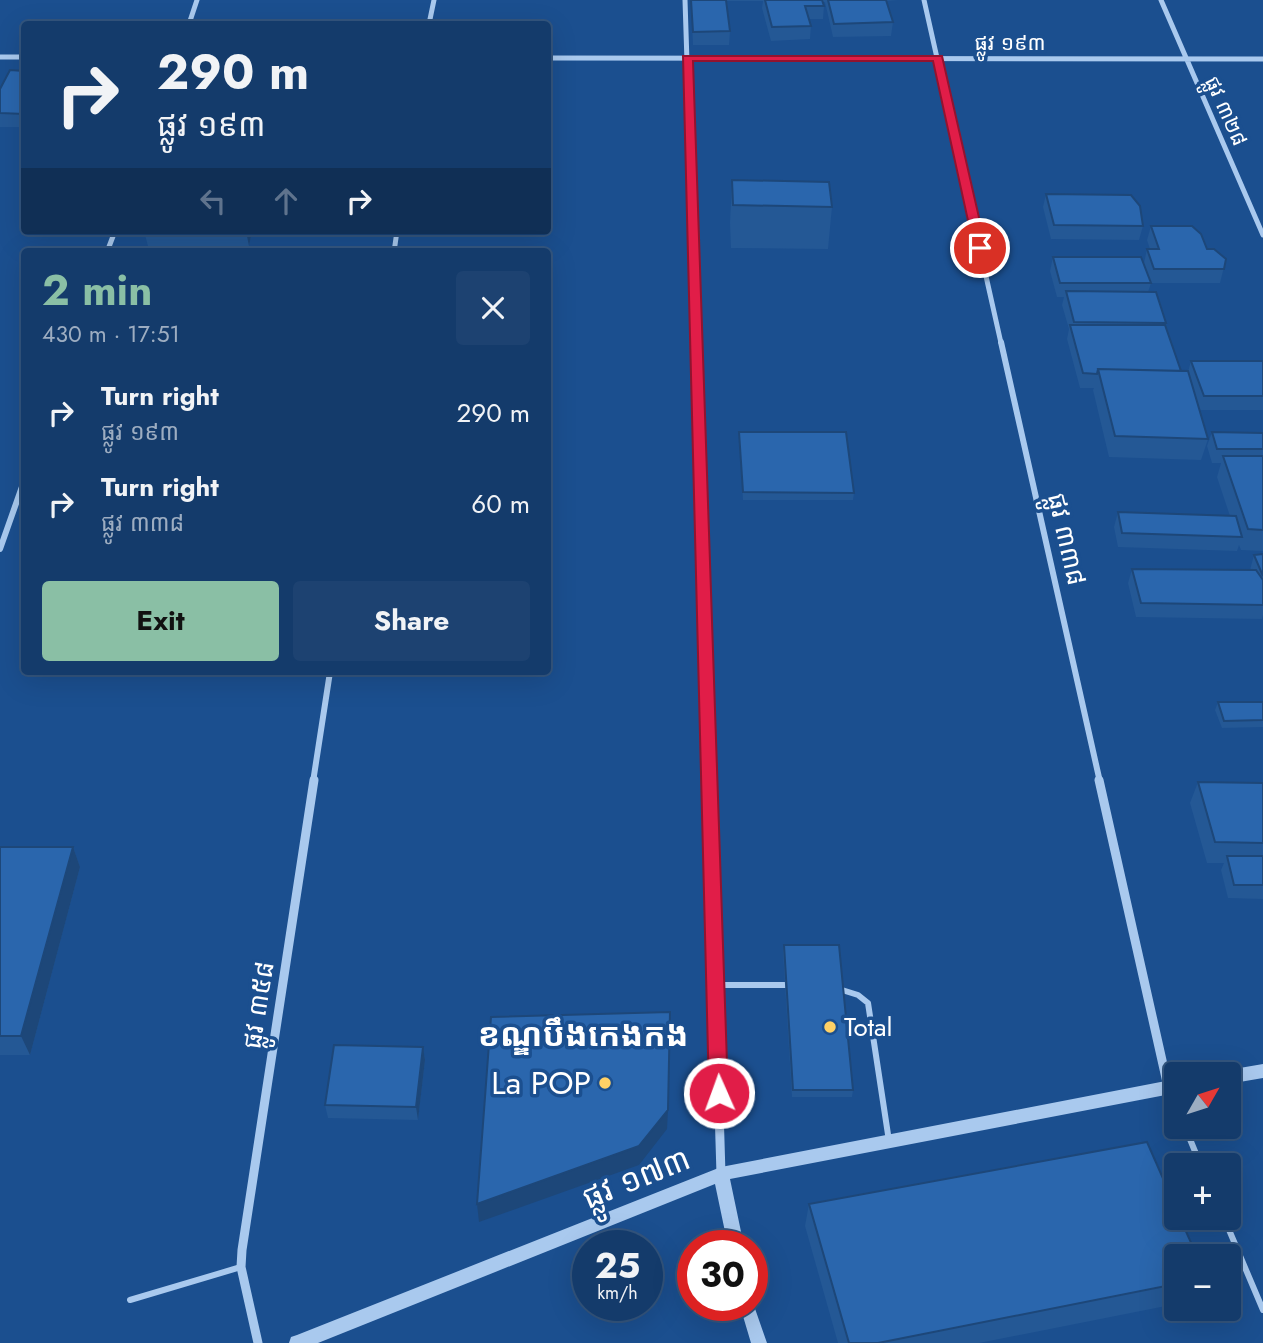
<!DOCTYPE html>
<meta charset="utf-8">
<style>
body{margin:0;font-family:Jost,"Noto Sans Khmer",sans-serif;background:#1d4271;color:#f1f3f6;height:100vh;display:flex;flex-direction:column;font-size:26px;white-space:nowrap}
*{box-sizing:border-box;margin:0}
p{font-size:23px;color:#9dadc1}
.icon{flex:none;width:38px;height:38px;fill:none;stroke:currentColor;stroke-width:2;stroke-linecap:round;stroke-linejoin:round}
.map{position:relative;flex:1;overflow:hidden}
.panel{position:absolute;left:21px;top:248px;width:530px;height:427px;display:flex;flex-direction:column;background:#143b6b;border-radius:7px;box-shadow:0 7px 28px #0002,0 0 0 2px #33557e}
.panel>*{flex:none}
.top-card{position:absolute;left:21px;top:21px;width:530px;height:214px;border-radius:7px;box-shadow:0 7px 28px #0002,0 0 0 2px #33557e;background:#143b6b;color:#f1f3f6;overflow:hidden}
.needle{width:46px;rotate:51deg}
.controls{position:absolute;left:1164px;top:1062px;display:grid;gap:14px}
.controls a{display:grid;place-items:center;width:77px;height:77px;border-radius:7px;background:#143b6b;box-shadow:0 7px 28px #0002,0 0 0 2px #33557e;font-size:35px}
.speed{position:absolute;left:572px;top:1230px;display:flex;gap:14px;font-size:35px;font-weight:700;text-align:center}
.speed>*{display:grid;place-content:center;width:91px;height:91px;border-radius:50%;background:#143b6b;box-shadow:0 7px 28px #0002,0 0 0 2px #33557e;line-height:1}
.speed small{font-size:18px;font-weight:400}
.speed .limit{border:10px solid #d22;background:#fff;color:#111}
.pin{position:absolute;display:grid;place-items:center;width:60px;height:60px;color:#fff;margin:-30px;border:4px solid #fff;border-radius:50%;box-shadow:0 2px 7px #0007}
.me{position:absolute;width:77px;margin:-38px;rotate:358deg;stroke-linejoin:round;filter:drop-shadow(0 0 5px #0008)}
.turn{display:flex;align-items:center;gap:24px;height:147px;padding:0 21px;font-size:32px}
.turn .icon{width:91px;height:91px;stroke-width:2.5}
.turn b{display:block;font-size:49px;line-height:60px}
.lanes{display:flex;align-items:center;height:66px;padding:0 21px;background:#0003;justify-content:center;gap:35px;direction:ltr}
.lanes .off{opacity:.35}
.round{display:grid;place-items:center;flex:none;width:74px;height:74px;border-radius:7px;background:#1d4271}
.head{display:flex;align-items:center;justify-content:space-between;height:119px;padding:0 21px}
h1{font-size:42px;font-weight:700;line-height:52px;color:#8abfa5}
.button{display:flex;gap:14px;margin-top:auto;padding:14px 21px}
.button a{flex:1;height:80px;border-radius:7px;background:#8abfa5;color:#111;font-size:28px;font-weight:700;line-height:80px;text-align:center}
.button a+a{background:#1d4271;color:#f1f3f6}
ul{padding:0;list-style:none}
li{display:flex;align-items:center;gap:21px;height:91px;padding:0 21px}
li div{flex:1}
li b{display:block;font-size:26px}
li em{font-style:normal}
.map>svg:first-child{display:block}
.lines{fill:none;stroke-linecap:round;stroke-linejoin:round}
.service{stroke:#a9c9ee;stroke-width:6}
.minor-far2{stroke:#a9c9ee;stroke-width:5}
.minor-far1{stroke:#a9c9ee;stroke-width:6}
.minor{stroke:#a9c9ee;stroke-width:9}
.tertiary{fill:#a9c9ee;fill-rule:evenodd}
.wall{fill:#245895}
.shaded-wall{fill:#1d4779}
.building{fill:#2a66ad;stroke:#1d4779;stroke-width:2}
.route{fill:#e11d48;stroke:#92132f;stroke-width:2}
.poi-dot{fill:#ffd166;stroke:#1b4f8f;stroke-width:2.5}
.labels{text-anchor:middle;stroke-width:7;stroke-linejoin:round;paint-order:stroke}
.far-street-label{font-size:21px;fill:#fff;stroke:#1b4f8f}
.street-label{font-size:26px;fill:#fff;stroke:#1b4f8f}
.poi-label{font-size:26px;fill:#fff;stroke:#1b4f8f;text-anchor:start}
.near-poi-label{font-size:32px;fill:#fff;stroke:#1b4f8f;text-anchor:end}
.near-street-label{font-size:32px;fill:#fff;stroke:#1b4f8f}
.district-label{font-size:33px;font-weight:bold;fill:#fff;stroke:#1b4f8f}
</style>
<div class="map">
<svg width="1263" height="1343" viewBox="0 0 1263 1343">
<rect width="100%" height="100%" fill="#1b4f8f"/>
<g class="lines">
<path class="service" d="M 715,985 L 785,985
M 842,990 L 858,995 L 868,1003 L 889,1141
M 1169,1090 L 1176,1106
M 1185,1127 L 1201,1166
M 1224,1218 L 1263,1310
M 130,1300 L 241,1267"/>
<path class="minor-far2" d="M 685,0 L 696,343
M 924,0 L 1001,343
M 1161,0 L 1263,235
M 189,24 L 197,0
M 429,24 L 434,0
M 0,57 L 24,57
M 548,58 L 1263,59
M 107,252 L 115,231
M 394,252 L 397,231"/>
<path class="minor-far1" d="M 695,342 L 709,782
M 1001,342 L 1100,782
M 0,549 L 24,481
M 313,782 L 330,672"/>
<path class="minor" d="M 709,780 L 721,1174
M 1099,780 L 1168,1087
M 258,1343 L 241,1267 L 242,1250 L 314,780"/>
<path class="tertiary" d="M 1263,1064 L 1263,1078 L 1228,1084 L 1228,1074 L 1222,1074 L 1228,1070 Z
M 1176,1079 L 1176,1093 L 730,1179 L 744,1246 L 728,1246 L 715,1184 L 318,1343 L 289,1343 L 291,1337 L 297,1335 L 721,1167 Z
M 752,1300 L 767,1343 L 751,1343 L 740,1306 L 752,1306 Z"/>
</g>
<path class="wall" d="M 691,0 L 898,0 L 886,1 L 893,22 L 891,36 L 833,37 L 825,2 L 823,2 L 824,6 L 823,19 L 809,19 L 811,26 L 810,39 L 771,41 L 762,8 L 763,1 L 727,1 L 730,31 L 729,45 L 693,45 Z
M 24,71 L 24,127 L 0,127 L 0,89 Z
M 732,180 L 832,207 L 828,249 L 731,248 L 730,223 Z
M 1046,194 L 1143,226 L 1139,240 L 1051,239 L 1043,207 Z
M 1151,226 L 1207,249 L 1226,259 L 1220,283 L 1151,283 L 1148,292 L 1166,323 L 1165,326 L 1181,371 L 1188,372 L 1191,361 L 1263,361 L 1263,410 L 1199,410 L 1208,439 L 1201,460 L 1109,457 L 1093,390 L 1094,388 L 1080,388 L 1067,339 L 1069,329 L 1062,305 L 1064,297 L 1057,297 L 1050,271 L 1053,257 L 1144,263 L 1147,249 L 1150,249 L 1147,240 Z
M 144,231 L 252,231 L 249,246 L 148,246 Z
M 739,432 L 854,493 L 853,500 L 743,500 Z
M 1212,432 L 1263,433 L 1263,551 L 1241,550 L 1239,545 L 1237,551 L 1118,547 L 1114,527 L 1118,512 L 1230,516 L 1217,477 L 1221,463 L 1212,463 L 1207,446 Z
M 1263,554 L 1263,615 L 1262,619 L 1136,617 L 1128,583 L 1132,569 L 1250,570 L 1254,555 Z
M 1218,702 L 1263,702 L 1263,727 L 1222,728 L 1215,710 Z
M 1198,782 L 1263,783 L 1263,899 L 1228,898 L 1221,870 L 1224,863 L 1207,863 L 1190,803 Z
M 0,847 L 73,847 L 80,867 L 30,1055 L 0,1055 Z
M 784,945 L 853,1090 L 852,1097 L 792,1097 L 783,952 Z
M 423,1047 L 425,1060 L 418,1120 L 328,1118 L 325,1105 Z
M 809,1204 L 1176,1256 L 1176,1304 L 979,1343 L 838,1343 L 805,1226 Z"/>
<path class="shaded-wall" d="M 246,231 L 252,231 L 249,246 Z
M 73,847 L 80,867 L 30,1055 L 21,1036 Z
M 423,1047 L 425,1060 L 418,1120 L 416,1107 Z
M 668,1110 L 667,1129 L 639,1165 L 479,1222 L 477,1204 Z"/>
<path class="building" d="M 691,0 L 726,0 L 730,31 L 693,32 Z
M 765,0 L 822,0 L 824,6 L 805,6 L 811,26 L 772,27 Z
M 828,0 L 886,0 L 893,22 L 834,24 Z
M 10,70 L 24,71 L 24,114 L 0,113 L 0,89 Z
M 732,180 L 829,182 L 832,207 L 733,205 Z
M 1046,194 L 1131,195 L 1140,206 L 1143,226 L 1054,225 Z
M 1151,226 L 1192,226 L 1201,234 L 1207,249 L 1214,249 L 1226,259 L 1224,269 L 1154,269 L 1147,249 L 1159,249 Z
M 1053,257 L 1141,257 L 1151,283 L 1060,283 Z
M 1066,291 L 1156,292 L 1166,323 L 1074,322 Z
M 1070,325 L 1165,325 L 1181,371 L 1098,369 L 1097,374 L 1083,373 Z
M 1191,361 L 1263,361 L 1263,396 L 1204,396 Z
M 1098,369 L 1188,371 L 1208,439 L 1115,436 Z
M 739,432 L 846,432 L 854,493 L 743,492 Z
M 1212,432 L 1263,433 L 1263,449 L 1217,449 Z
M 1223,456 L 1263,456 L 1263,530 L 1248,529 Z
M 1118,512 L 1236,516 L 1242,537 L 1122,533 Z
M 1263,554 L 1263,576 L 1254,555 Z
M 1132,569 L 1256,570 L 1263,580 L 1263,605 L 1141,603 Z
M 1218,702 L 1263,702 L 1263,720 L 1224,721 Z
M 1198,782 L 1263,783 L 1263,843 L 1215,842 Z
M 0,847 L 73,847 L 21,1036 L 0,1036 Z
M 1227,856 L 1263,856 L 1263,885 L 1234,885 Z
M 784,945 L 839,945 L 853,1090 L 793,1090 Z
M 670,1012 L 668,1110 L 639,1146 L 477,1204 L 491,1017 Z
M 334,1045 L 423,1047 L 416,1107 L 325,1105 Z
M 1147,1142 L 1176,1208 L 1176,1218 L 1180,1218 L 1197,1256 L 1176,1256 L 1176,1284 L 878,1343 L 849,1343 L 809,1204 Z"/>
<path class="route" d="M 683,56 L 942,56 L 986,248 L 980,252 L 974,248 L 933,61 L 693,61 L 728,1093 L 726,1099 L 719,1102 L 712,1099 L 709,1093 Z"/>
<g class="poi-dot">
<circle cx="830" cy="1027" r="7"/>
<circle cx="605" cy="1083" r="7"/>
</g>
<g class="labels">
<g class="far-street-label">
<text x="1010" y="50">ផ្លូវ ១៩៣</text>
<text transform="translate(1226 111) rotate(66)" y="7">ផ្លូវ ៣២៨</text>
</g>
<g class="street-label">
<text transform="translate(1067 539) rotate(77)" y="9">ផ្លូវ ៣៣៨</text>
<text transform="translate(258 1005) rotate(-81)" y="9">ផ្លូវ ៣៥៨</text>
</g>
<g class="poi-label">
<text x="844" y="1036">Total</text>
</g>
<g class="near-poi-label">
<text x="591" y="1094">La POP</text>
</g>
<g class="near-street-label">
<text transform="translate(636 1178) rotate(-22)" y="11">ផ្លូវ ១៧៣</text>
</g>
<g class="district-label">
<text x="583" y="1046">ខណ្ឌបឹងកេងកង</text>
</g>
</g>
</svg>
<div class="controls">
<a><svg class="needle" viewBox="-14 -14 28 28"><path d="M0-13l5 13h-10z" fill="#e53935"/><path d="M0 13l5-13h-10z" fill="#9dadc1"/></svg></a>
<a>+</a>
<a>−</a>
</div>
<div class="speed"><div>25<small>km/h</small></div><div class="limit">30</div></div>
<div class="pin" style="left:980px;top:248px;background:#d93025"><svg class="icon" aria-label="arrive" viewBox="0 0 24 24"><path d="M6 21V4h12l-3 4 3 4H6"/></svg></div>
<svg class="me" style="left:719px;top:1093px" viewBox="-20 -20 40 40"><circle r="17" fill="#e11d48" stroke="#fff" stroke-width="3"/><path d="M0-11L8 9 0 5-8 9z" fill="#fff"/></svg>
<div class="top-card">
<div class="turn"><svg class="icon" aria-label="right" viewBox="0 0 24 24"><path d="M7 20v-9h11M14 6l5 5-5 5"/></svg><div><b>290 m</b>ផ្លូវ ១៩៣</div></div>
<div class="lanes"><svg class="icon off" aria-label="left" viewBox="0 0 24 24"><path d="M17 20v-9H6M10 6l-5 5 5 5"/></svg><svg class="icon off" aria-label="ahead" viewBox="0 0 24 24"><path d="M12 20V5M6 11l6-6 6 6"/></svg><svg class="icon" aria-label="right" viewBox="0 0 24 24"><path d="M7 20v-9h11M14 6l5 5-5 5"/></svg></div>
</div>
<section class="panel">
<div class="head"><div><h1>2 min</h1><p>430 m · 17:51</p></div><a class="round"><svg class="icon" aria-label="close" viewBox="0 0 24 24"><path d="M6 6l12 12M18 6L6 18"/></svg></a></div>
<ul>
<li><svg class="icon" aria-label="right" viewBox="0 0 24 24"><path d="M7 20v-9h11M14 6l5 5-5 5"/></svg><div><b>Turn right</b><p>ផ្លូវ ១៩៣</p></div><em>290 m</em></li>
<li><svg class="icon" aria-label="right" viewBox="0 0 24 24"><path d="M7 20v-9h11M14 6l5 5-5 5"/></svg><div><b>Turn right</b><p>ផ្លូវ ៣៣៨</p></div><em>60 m</em></li>
</ul>
<div class="button"><a>Exit</a><a>Share</a></div>
</section>
</div>
